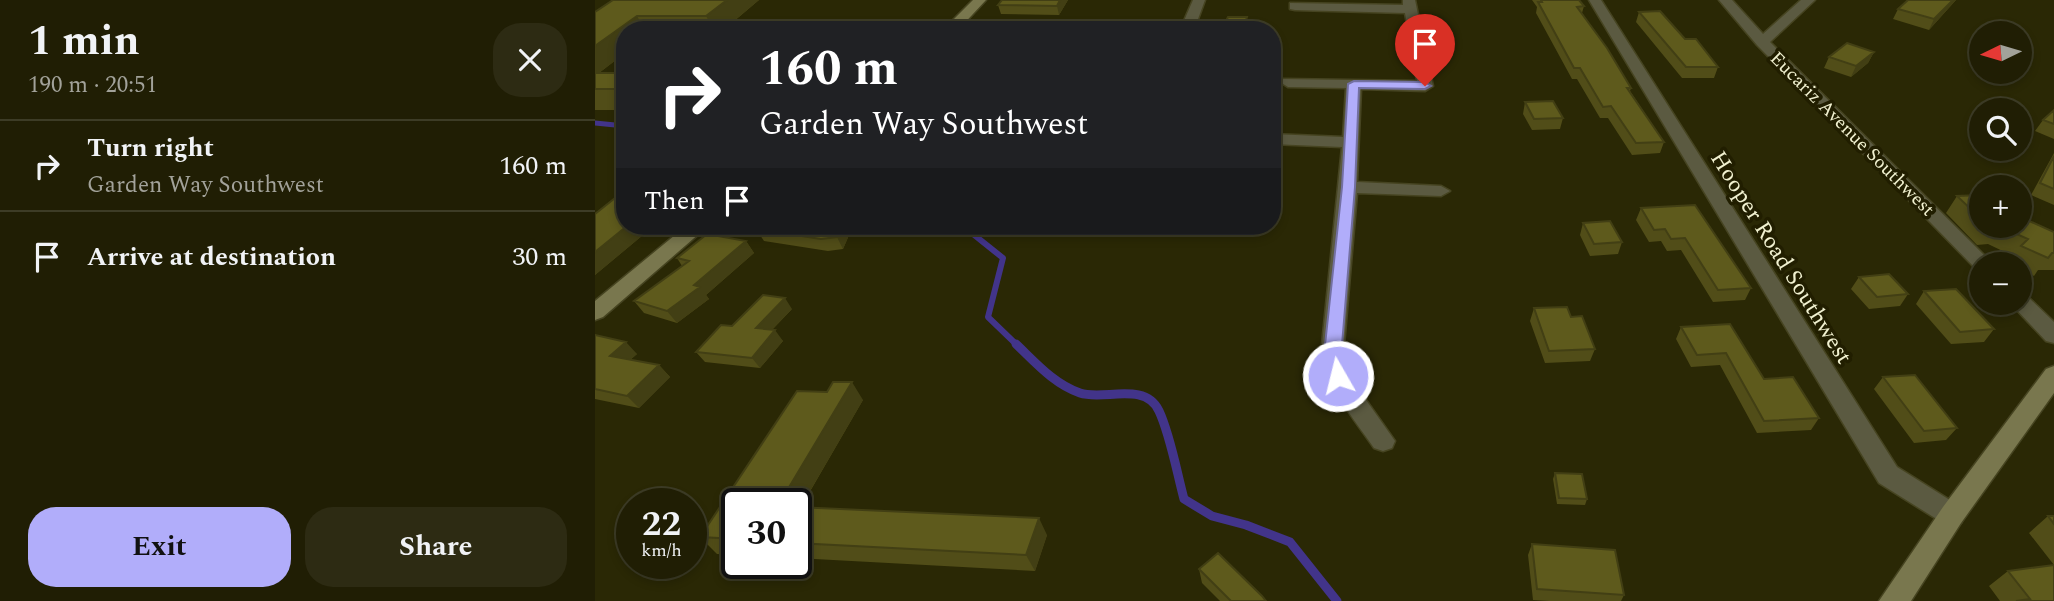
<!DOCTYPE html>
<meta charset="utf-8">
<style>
body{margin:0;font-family:Spectral,serif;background:#2d2b13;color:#f1f3f6;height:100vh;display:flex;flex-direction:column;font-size:26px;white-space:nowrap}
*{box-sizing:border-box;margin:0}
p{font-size:23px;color:#a2a29a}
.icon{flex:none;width:38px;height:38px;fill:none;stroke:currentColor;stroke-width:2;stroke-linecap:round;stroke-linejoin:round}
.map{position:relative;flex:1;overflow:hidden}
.drawer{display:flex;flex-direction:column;background:#201e04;width:595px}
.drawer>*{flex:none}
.guide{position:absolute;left:21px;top:21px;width:665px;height:214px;border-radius:28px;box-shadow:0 4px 10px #0003,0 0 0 2px #3d3c26;background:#202124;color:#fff;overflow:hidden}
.needle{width:46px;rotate:265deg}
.controls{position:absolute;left:1374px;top:21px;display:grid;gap:14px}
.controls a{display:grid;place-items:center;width:63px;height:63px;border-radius:50%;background:#201e04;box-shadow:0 4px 10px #0003,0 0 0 2px #3d3c26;font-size:35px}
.speed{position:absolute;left:21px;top:488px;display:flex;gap:14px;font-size:35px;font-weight:700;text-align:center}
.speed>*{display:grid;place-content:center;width:91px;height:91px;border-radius:50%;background:#201e04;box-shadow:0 4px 10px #0003,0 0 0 2px #3d3c26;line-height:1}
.speed small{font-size:18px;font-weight:400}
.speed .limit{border:4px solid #111;border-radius:10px;background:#fff;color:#111}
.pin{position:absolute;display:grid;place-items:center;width:60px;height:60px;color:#fff;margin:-72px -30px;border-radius:50% 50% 50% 0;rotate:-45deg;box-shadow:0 0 7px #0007}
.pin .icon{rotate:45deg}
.me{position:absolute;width:77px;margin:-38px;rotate:352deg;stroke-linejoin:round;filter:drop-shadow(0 0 5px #0008)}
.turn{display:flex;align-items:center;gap:24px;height:147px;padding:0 28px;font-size:32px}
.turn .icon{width:91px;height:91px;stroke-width:2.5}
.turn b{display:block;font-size:49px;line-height:60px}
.then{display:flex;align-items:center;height:66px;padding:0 28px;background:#0003;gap:14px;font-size:26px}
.round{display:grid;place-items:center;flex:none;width:74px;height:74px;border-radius:28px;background:#2d2b13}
.summary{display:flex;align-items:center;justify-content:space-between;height:119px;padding:0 28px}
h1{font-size:42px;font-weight:700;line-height:52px}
.button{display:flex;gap:14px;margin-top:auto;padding:14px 28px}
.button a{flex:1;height:80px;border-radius:28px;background:#b1adfa;color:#111;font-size:28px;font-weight:700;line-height:80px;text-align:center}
.button a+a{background:#2d2b13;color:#f1f3f6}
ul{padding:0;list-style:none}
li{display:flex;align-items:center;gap:21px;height:91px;padding:0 28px;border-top:2px solid #3d3c26}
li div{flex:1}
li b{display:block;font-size:26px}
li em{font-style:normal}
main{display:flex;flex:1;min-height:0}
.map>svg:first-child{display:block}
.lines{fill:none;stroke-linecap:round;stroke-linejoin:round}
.stream-far2{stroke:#42348a;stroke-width:5}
.stream-far1{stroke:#42348a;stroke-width:6}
.stream{stroke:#42348a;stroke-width:9}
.street-casing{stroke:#464421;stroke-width:3}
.secondary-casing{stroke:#464421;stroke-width:3}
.street{fill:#5b5a41;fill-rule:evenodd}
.secondary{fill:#79774e;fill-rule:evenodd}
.wall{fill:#514d18}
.shaded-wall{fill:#423f14}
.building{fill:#5e5a1c;stroke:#423f14;stroke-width:2}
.route{fill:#b1adfa;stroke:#7370a2;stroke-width:2}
.labels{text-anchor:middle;stroke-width:7;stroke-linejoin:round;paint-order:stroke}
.far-street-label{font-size:19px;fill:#f1f1d0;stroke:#211e00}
.street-label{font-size:23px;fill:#f1f1d0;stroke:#211e00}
</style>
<main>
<section class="drawer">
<div class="summary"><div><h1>1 min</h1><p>190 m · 20:51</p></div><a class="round"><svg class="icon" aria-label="close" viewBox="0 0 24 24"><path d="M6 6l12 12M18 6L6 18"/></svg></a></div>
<ul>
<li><svg class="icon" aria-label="right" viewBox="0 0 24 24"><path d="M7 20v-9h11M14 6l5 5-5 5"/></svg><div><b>Turn right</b><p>Garden Way Southwest</p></div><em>160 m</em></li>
<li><svg class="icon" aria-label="arrive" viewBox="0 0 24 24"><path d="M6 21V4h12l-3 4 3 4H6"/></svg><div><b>Arrive at destination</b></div><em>30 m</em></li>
</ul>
<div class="button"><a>Exit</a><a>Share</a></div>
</section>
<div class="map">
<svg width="1459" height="601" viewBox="0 0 1459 601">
<rect width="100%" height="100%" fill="#2a2805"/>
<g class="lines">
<path class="stream-far2" d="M 0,123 L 30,126"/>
<path class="stream-far1" d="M 368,226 L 408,258 L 393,317 L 423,346"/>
<path class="stream" d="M 421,344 C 441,363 459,384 485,393 C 508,401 550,381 564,411 C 575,434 582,473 589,499 L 617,516 L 651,525 L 695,542 L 742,601"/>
<g class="street-casing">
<path id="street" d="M 598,0 L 610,0 L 599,30 L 585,30 Z
M 808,0 L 820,0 L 838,86 L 830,91 L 766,89 L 762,182 L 846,186 L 855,191 L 846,196 L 762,193 L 749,345 L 751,359 L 764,390 L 800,441 L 797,448 L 788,451 L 779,448 C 757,416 730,386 727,345 L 747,147 L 677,144 L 677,134 L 748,137 L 751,88 L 693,87 L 685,82 L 688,79 L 822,81 L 810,13 L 700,10 L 695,9 L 695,3 L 808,5 Z
M 994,0 L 1006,0 L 1302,467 L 1366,507 L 1370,515 L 1366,523 L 1357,527 L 1348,523 L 1284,483 Z
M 1124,0 L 1137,0 L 1168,34 L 1206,0 L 1220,0 L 1175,42 L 1398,264 L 1386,264 L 1386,270 L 1381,269 L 1162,45 Z
M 1424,293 L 1431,295 L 1459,322 L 1459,343 L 1451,341 L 1417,305 L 1415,303 L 1424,303 Z"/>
</g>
<g class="secondary-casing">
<path id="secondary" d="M 378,0 L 391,0 L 363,30 L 348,30 Z
M 91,226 L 113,226 L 8,317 L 0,320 L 0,301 Z
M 1459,366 L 1459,393 L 1366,523 L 1316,601 L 1284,601 L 1348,507 L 1451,369 Z"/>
</g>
<use href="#street" class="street"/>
<use href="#secondary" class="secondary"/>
</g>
<path class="wall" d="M 18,0 L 164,0 L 131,28 L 148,28 L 149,30 L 30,30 L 30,53 L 4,73 L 30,73 L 30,110 L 0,110 L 0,12 Z
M 473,0 L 464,15 L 406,14 L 403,5 Z
M 937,0 L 984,0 L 989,6 L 987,13 L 1036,88 L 1035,91 L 1069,142 L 1065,153 L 1037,155 L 1013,118 L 1005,118 L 982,79 L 977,79 L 941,13 L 942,7 Z
M 1313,0 L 1361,0 L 1334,30 L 1298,19 L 1303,9 Z
M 1044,12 L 1090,39 L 1123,67 L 1119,78 L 1087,78 L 1041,22 Z
M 1279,52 L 1273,63 L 1256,77 L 1229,68 L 1234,57 Z
M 930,102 L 968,118 L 965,129 L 937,130 L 928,114 Z
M 1459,110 L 1459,139 L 1440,131 L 1448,120 Z
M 1459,153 L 1459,205 L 1436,195 Z
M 1386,195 L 1386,226 L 1424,226 L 1430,219 L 1459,232 L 1459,270 L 1443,270 L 1439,276 L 1424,269 L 1424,264 L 1415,264 L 1412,263 L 1418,256 L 1393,244 L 1382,245 L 1351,213 L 1362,196 Z
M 1100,205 L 1156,288 L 1150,300 L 1118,302 L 1086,250 L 1072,251 L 1066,241 L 1054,242 L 1041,220 L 1046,208 Z
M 0,214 L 30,226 L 63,226 L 53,235 L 48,235 L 0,275 Z
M 988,223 L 1027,242 L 1023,254 L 995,256 L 985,235 Z
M 258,226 L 248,249 L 233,251 L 169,241 L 161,229 Z
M 151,241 L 159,253 L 111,295 L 114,299 L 82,323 L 49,313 L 39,301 L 87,266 L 82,258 Z
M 1264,277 L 1313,294 L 1305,306 L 1274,309 L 1256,289 Z
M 1329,291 L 1399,329 L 1389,342 L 1356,344 L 1321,304 Z
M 939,308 L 976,317 L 1000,349 L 995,361 L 950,363 L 935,321 Z
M 197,309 L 177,330 L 188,341 L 165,368 L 110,362 L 101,352 L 137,326 Z
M 1135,324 L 1169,379 L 1224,418 L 1216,430 L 1162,433 L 1125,365 L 1096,367 L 1081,339 L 1086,327 Z
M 0,335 L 42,354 L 35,360 L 64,365 L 75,377 L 44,408 L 0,399 Z
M 1288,377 L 1362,428 L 1351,440 L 1319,443 L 1279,389 Z
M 232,392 L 268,400 L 206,507 L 452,535 L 440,571 L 201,558 L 201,504 L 142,504 L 142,555 L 122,554 L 105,537 Z
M 960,473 L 992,499 L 990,505 L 962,504 L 958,479 Z
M 1453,516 L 1459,516 L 1459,565 L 1434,533 Z
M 937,544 L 1029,595 L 1026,601 L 955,601 L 938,600 L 933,555 Z
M 604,569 L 671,601 L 625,601 L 607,583 Z
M 1413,571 L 1459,601 L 1405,601 L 1394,586 Z"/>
<path class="shaded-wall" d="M 132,0 L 164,0 L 128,30 L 119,30 L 111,16 Z
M 465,0 L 473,0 L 464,15 L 462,6 Z
M 1358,0 L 1361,0 L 1334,30 L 1339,19 Z
M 42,16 L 50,30 L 30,30 L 30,53 L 0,76 L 0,46 Z
M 652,17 L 652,30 L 648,30 Z
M 1279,52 L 1273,63 L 1256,77 L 1261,66 Z
M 32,226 L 41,226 L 48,235 L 0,275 L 0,252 Z
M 46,226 L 63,226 L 53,235 Z
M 247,226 L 258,226 L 248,249 L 242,237 Z
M 151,241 L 159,253 L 111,295 L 114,299 L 82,323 L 72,311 L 99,285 Z
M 190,298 L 197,309 L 168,339 L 161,328 Z
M 180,330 L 188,341 L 165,368 L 157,358 Z
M 31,342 L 42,354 L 26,368 L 15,356 Z
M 64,365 L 75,377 L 44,408 L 32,396 Z
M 257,382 L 268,400 L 201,515 L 201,504 L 184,504 Z
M 444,518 L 452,535 L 440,571 L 431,555 Z"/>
<path class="building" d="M 18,0 L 132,0 L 111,16 L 42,16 L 0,46 L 0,12 Z
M 407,0 L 465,0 L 462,6 L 403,5 Z
M 946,0 L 984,0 L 989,6 L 982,7 L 1012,48 L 1036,88 L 1032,88 L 1069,142 L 1041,143 L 1016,106 L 1008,107 L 985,68 L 979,68 L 943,2 L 947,2 Z
M 1313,0 L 1358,0 L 1339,19 L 1303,9 Z
M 1065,11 L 1090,39 L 1101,39 L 1123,67 L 1091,67 L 1044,12 Z
M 633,17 L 652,17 L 648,30 L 624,30 L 627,21 L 631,21 Z
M 120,28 L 148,28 L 146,30 L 118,30 Z
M 1252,43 L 1279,52 L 1261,66 L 1234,57 Z
M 0,73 L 30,73 L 30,89 L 0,89 Z
M 958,101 L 968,118 L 939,119 L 930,102 Z
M 1459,110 L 1459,124 L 1448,120 Z
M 1459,156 L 1459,189 L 1445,183 Z
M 30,190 L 30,226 L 32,226 L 0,252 L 0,214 Z
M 1386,195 L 1386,219 L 1362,196 Z
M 1100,205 L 1156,288 L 1123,290 L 1090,238 L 1076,239 L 1070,229 L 1059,230 L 1046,208 Z
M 1424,215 L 1430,219 L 1459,232 L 1459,253 L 1457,253 L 1453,258 L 1426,246 L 1433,239 L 1406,227 L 1395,228 L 1393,226 L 1424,226 Z
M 1015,221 L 1027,242 L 999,244 L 988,223 Z
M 162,226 L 247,226 L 242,237 L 226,239 L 161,229 Z
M 112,234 L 151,241 L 99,285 L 105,287 L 72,311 L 39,301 L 94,261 L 82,258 Z
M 1294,274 L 1313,294 L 1282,297 L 1264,277 Z
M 1361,289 L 1399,329 L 1365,332 L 1329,291 Z
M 168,295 L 190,298 L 161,328 L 180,330 L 157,358 L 101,352 L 126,325 L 137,326 Z
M 972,307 L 976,317 L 987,316 L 1000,349 L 954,351 L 939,308 Z
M 1135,324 L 1169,379 L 1198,377 L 1224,418 L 1169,421 L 1131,353 L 1102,355 L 1086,327 Z
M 0,335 L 31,342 L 15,356 L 64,365 L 32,396 L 0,389 Z
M 1320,375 L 1362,428 L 1329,431 L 1288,377 Z
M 238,382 L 257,382 L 184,504 L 142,504 L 142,539 L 105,537 L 202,391 L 232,392 Z
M 960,473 L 987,474 L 992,499 L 964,498 Z
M 201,507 L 444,518 L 431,555 L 201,543 Z
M 1453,516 L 1459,516 L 1459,524 Z
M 937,544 L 1020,550 L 1029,595 L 942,589 Z
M 623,553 L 667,596 L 671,601 L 636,601 L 604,569 Z
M 1459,565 L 1459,601 L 1421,601 L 1435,599 L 1413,571 Z"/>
<path class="route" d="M 759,81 L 830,82 L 836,86 L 830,89 L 764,88 L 760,187 L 747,345 L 747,360 L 752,376 L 749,381 L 737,381 C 731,369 730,358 730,345 L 747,187 L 753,84 Z"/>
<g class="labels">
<g class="far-street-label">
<text transform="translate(1258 133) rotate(45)" y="7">Eucariz Avenue Southwest</text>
</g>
<g class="street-label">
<text transform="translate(1187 257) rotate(58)" y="8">Hooper Road Southwest</text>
</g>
</g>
</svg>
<div class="controls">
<a><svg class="needle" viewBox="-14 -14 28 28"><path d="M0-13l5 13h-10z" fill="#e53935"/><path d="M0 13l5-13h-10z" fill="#a2a29a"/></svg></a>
<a><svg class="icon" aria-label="search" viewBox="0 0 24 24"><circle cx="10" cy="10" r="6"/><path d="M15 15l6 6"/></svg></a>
<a>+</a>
<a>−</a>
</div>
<div class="speed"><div>22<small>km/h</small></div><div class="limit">30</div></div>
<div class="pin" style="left:830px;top:86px;background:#d93025"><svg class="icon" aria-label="arrive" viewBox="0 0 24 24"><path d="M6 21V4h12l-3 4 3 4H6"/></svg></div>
<svg class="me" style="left:743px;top:376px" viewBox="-20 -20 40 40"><circle r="17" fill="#b1adfa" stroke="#fff" stroke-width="3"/><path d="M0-11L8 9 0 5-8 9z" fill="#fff"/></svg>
<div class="guide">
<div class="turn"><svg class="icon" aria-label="right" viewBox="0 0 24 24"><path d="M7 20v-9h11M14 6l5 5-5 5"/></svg><div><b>160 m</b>Garden Way Southwest</div></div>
<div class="then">Then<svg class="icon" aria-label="arrive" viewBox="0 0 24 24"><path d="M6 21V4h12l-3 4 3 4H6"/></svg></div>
</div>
</div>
</main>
